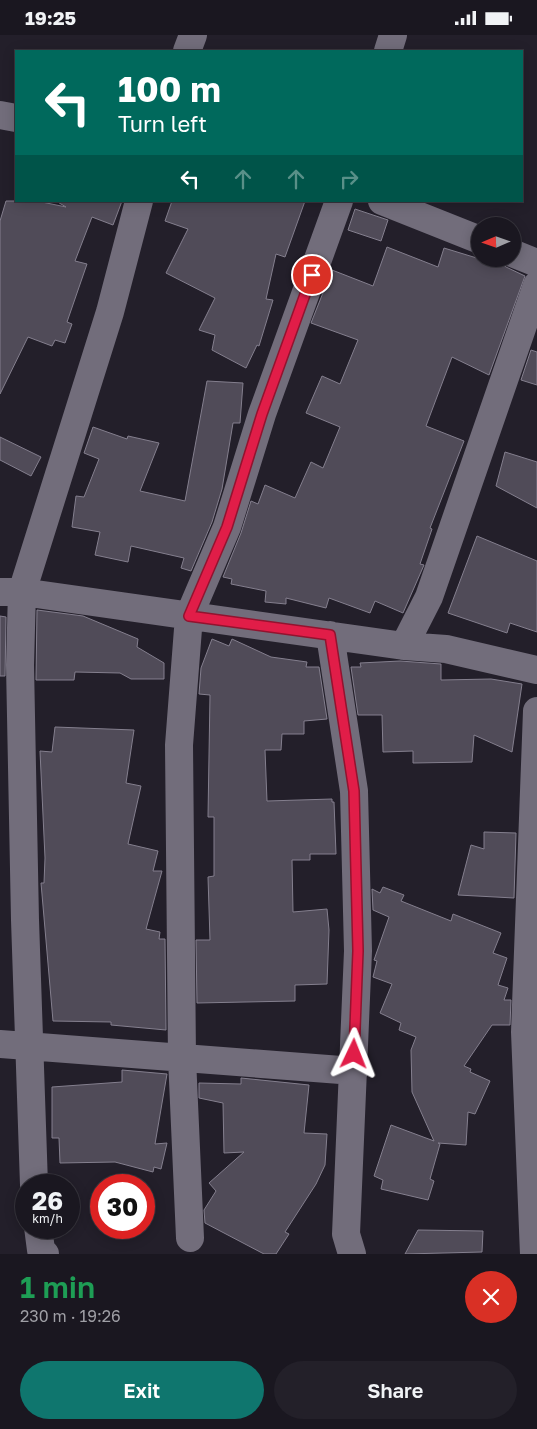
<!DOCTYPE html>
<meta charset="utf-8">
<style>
body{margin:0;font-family:"Golos Text",sans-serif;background:#232029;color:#f1f3f6;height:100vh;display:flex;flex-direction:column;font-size:19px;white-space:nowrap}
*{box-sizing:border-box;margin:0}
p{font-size:16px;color:#9f9fa5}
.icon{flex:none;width:28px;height:28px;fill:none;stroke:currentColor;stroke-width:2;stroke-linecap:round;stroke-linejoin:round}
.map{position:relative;height:1219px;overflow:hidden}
.drawer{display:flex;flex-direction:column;background:#1a1720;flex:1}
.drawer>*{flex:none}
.top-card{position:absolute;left:15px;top:15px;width:508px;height:152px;border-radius:0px;box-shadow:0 2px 12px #0003,0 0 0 1px #38363e;background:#00695c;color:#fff;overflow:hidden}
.needle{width:32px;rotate:268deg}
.buttons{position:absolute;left:471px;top:182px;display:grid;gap:10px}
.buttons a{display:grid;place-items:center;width:50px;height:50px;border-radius:50%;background:#1a1720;box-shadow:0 2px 12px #0003,0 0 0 1px #38363e;font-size:25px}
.speed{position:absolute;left:15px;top:1139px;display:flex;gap:10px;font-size:25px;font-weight:700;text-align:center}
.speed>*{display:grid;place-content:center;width:65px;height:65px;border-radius:50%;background:#1a1720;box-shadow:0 2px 12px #0003,0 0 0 1px #38363e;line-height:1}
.speed small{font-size:12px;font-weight:400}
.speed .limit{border:8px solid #d22;background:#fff;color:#111}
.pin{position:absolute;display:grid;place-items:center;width:42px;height:42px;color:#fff;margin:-21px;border:2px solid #fff;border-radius:50%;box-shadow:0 1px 5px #0007}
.me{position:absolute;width:55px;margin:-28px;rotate:2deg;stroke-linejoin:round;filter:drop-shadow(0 0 4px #0008)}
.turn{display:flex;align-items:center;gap:18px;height:105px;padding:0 20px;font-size:22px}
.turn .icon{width:65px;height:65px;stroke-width:2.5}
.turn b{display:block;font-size:35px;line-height:42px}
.lanes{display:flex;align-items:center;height:48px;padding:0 20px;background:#0003;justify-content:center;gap:25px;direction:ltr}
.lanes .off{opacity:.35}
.round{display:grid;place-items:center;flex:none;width:52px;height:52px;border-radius:26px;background:#232029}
.summary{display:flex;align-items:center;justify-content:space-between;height:85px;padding:0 20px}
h1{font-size:30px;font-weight:600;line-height:38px;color:#1e9e55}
.cta{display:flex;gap:10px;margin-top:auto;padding:10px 20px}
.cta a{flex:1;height:58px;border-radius:30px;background:#0f766e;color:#fff;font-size:20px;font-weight:600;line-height:58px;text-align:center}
.cta a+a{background:#232029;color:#f1f3f6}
.status{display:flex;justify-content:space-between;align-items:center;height:35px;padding:0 25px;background:#1a1720;direction:ltr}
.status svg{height:14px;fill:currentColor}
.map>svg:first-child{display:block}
.building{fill:#504b58;stroke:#847f8e}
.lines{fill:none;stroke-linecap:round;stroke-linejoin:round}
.minor{stroke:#726d7b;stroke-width:28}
.route-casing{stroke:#92132f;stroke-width:12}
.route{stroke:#e11d48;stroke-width:9}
</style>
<div class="status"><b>19:25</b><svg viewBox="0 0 49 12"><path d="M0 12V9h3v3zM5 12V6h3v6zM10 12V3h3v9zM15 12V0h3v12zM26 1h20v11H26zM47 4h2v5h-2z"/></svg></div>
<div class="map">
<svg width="537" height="1219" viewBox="0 0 537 1219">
<rect width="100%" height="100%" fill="#231f2a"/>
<path class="building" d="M 6,166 L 37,166 L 66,172 L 56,166 L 122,166 L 113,190 L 92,182 L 75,226 L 87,229 L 67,287 L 72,289 L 65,308 L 55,305 L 52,311 L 28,302 L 0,359 L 0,186 Z
M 172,166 L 305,166 L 285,222 L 276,219 L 266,264 L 273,265 L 259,311 L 257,310 L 246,333 L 212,315 L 215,300 L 199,295 L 215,263 L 166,238 L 188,194 L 165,186 Z
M 355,174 L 388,185 L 381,206 L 348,195 Z
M 387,212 L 438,232 L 444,213 L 480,224 L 496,224 L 506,232 L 525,241 L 489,340 L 452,322 L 426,391 L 464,406 L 430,493 L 432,494 L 420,529 L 424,530 L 403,578 L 375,566 L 370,578 L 329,563 L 326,573 L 286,563 L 286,569 L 265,567 L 266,556 L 231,549 L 232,544 L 223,542 L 241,498 L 251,466 L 258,469 L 265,450 L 295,463 L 311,427 L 323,433 L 340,392 L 306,378 L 322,341 L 340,349 L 358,305 L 311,288 L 332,235 L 373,251 Z
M 531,315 L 537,317 L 537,350 L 521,345 Z
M 207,346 L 243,348 L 240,388 L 233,388 L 222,454 L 212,487 L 191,536 L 181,533 L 184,523 L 131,511 L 128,527 L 95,520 L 100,497 L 72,492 L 76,461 L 84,462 L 99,424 L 84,418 L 93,392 L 127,404 L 128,401 L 159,408 L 140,456 L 185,466 Z
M 0,402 L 41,422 L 31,441 L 0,425 Z
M 505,417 L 537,427 L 537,473 L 496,451 Z
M 477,501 L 537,526 L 537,597 L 510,588 L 507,598 L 448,578 Z
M 37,575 L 83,581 L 138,604 L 137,612 L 164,628 L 164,644 L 131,644 L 120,638 L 75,637 L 74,645 L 36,645 Z
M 0,581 L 6,582 L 5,641 L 0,641 Z
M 212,604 L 229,611 L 232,604 L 271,622 L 307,627 L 306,632 L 319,632 L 327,684 L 304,686 L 304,699 L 282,699 L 281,715 L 265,715 L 267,766 L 332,764 L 332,767 L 334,767 L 336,819 L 310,819 L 310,825 L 292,825 L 293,877 L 327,874 L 329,895 L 327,949 L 295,950 L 295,966 L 197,968 L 196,905 L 210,905 L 208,842 L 214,841 L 214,782 L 208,782 L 210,660 L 199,659 L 201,633 Z
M 400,626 L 441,629 L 441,645 L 491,644 L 522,649 L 512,717 L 474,700 L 472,727 L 413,728 L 413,716 L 383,717 L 382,680 L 358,680 L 351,632 L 361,632 L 360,628 Z
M 55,692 L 134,695 L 126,748 L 141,751 L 128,809 L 158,816 L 153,836 L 162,836 L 146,894 L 160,897 L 159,904 L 165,904 L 166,995 L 111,990 L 111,987 L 53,986 L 41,848 L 44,848 L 45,823 L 40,716 L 52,717 Z
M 484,797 L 516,798 L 514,863 L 458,860 L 471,810 L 484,814 Z
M 383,852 L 404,860 L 401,866 L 451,886 L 453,879 L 501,898 L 493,918 L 507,923 L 498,950 L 508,953 L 504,965 L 511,965 L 510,990 L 492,990 L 464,1031 L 471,1034 L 470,1037 L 490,1046 L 475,1079 L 468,1077 L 466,1110 L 438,1108 L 440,1109 L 430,1144 L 434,1146 L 428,1165 L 381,1154 L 383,1145 L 374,1141 L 391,1090 L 434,1106 L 412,1057 L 411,1015 L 416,1002 L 399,995 L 401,988 L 380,978 L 392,949 L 373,942 L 377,926 L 374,925 L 389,882 L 373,875 L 372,854 L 380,858 Z
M 122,1035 L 167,1039 L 155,1109 L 167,1108 L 161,1134 L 154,1132 L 153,1137 L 115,1127 L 60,1128 L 59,1103 L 52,1103 L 52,1052 L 122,1047 Z
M 241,1043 L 309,1050 L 304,1098 L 327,1099 L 325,1130 L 316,1149 L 285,1197 L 289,1199 L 276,1219 L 264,1219 L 205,1188 L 204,1175 L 216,1156 L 209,1148 L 244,1117 L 224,1118 L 223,1068 L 199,1063 L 199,1048 L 241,1049 Z
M 418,1195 L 483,1196 L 482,1217 L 405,1219 Z"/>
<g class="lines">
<path class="minor" d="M 187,16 L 193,0
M 388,16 L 393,0
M 0,80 L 16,83
M 382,166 L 480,205
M 512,218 L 537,228
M 0,557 L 22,557 L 404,611 L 446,614 L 537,635
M 330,600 L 354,756 L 358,916 L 346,1199 L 352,1219
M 404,611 L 429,562 L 537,250
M 0,1009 L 354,1036
M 34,1150 L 25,885 L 20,630 L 22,557 L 110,277 L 139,166
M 38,1192 L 41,1215 L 45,1219
M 190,1203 L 182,1023 L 179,710 L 189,581 L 227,492 L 262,379 L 339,166
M 534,1219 L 525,997 L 537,676"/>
</g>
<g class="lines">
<g class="route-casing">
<path id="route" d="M 312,240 L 262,379 L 227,492 L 189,581 L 330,600 L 354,756 L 358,916 L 354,1019"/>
</g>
<use href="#route" class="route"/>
</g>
</svg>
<div class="buttons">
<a><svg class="needle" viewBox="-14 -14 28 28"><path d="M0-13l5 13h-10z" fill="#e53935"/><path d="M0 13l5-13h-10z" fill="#9f9fa5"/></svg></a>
</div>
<div class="speed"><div>26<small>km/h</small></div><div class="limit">30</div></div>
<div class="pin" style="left:312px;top:240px;background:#d93025"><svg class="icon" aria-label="arrive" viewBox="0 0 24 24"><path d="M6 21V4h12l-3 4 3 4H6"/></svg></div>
<svg class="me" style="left:354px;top:1019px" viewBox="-20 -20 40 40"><path d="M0-17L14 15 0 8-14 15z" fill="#e11d48" stroke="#fff" stroke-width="4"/></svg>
<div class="top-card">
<div class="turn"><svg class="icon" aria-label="left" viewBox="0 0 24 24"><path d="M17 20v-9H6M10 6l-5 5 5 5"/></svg><div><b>100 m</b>Turn left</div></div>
<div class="lanes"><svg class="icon" aria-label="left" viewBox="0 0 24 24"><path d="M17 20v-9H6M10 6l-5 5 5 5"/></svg><svg class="icon off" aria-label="ahead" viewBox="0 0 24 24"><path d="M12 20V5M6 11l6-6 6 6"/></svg><svg class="icon off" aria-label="ahead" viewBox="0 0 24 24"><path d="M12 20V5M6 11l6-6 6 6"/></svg><svg class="icon off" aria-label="right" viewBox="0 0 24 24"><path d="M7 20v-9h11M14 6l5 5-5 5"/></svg></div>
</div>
</div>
<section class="drawer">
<div class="summary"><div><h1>1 min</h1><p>230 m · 19:26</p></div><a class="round" style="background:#d93025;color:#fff"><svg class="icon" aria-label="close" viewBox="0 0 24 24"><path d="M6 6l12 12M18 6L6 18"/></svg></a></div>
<div class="cta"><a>Exit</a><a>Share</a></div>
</section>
